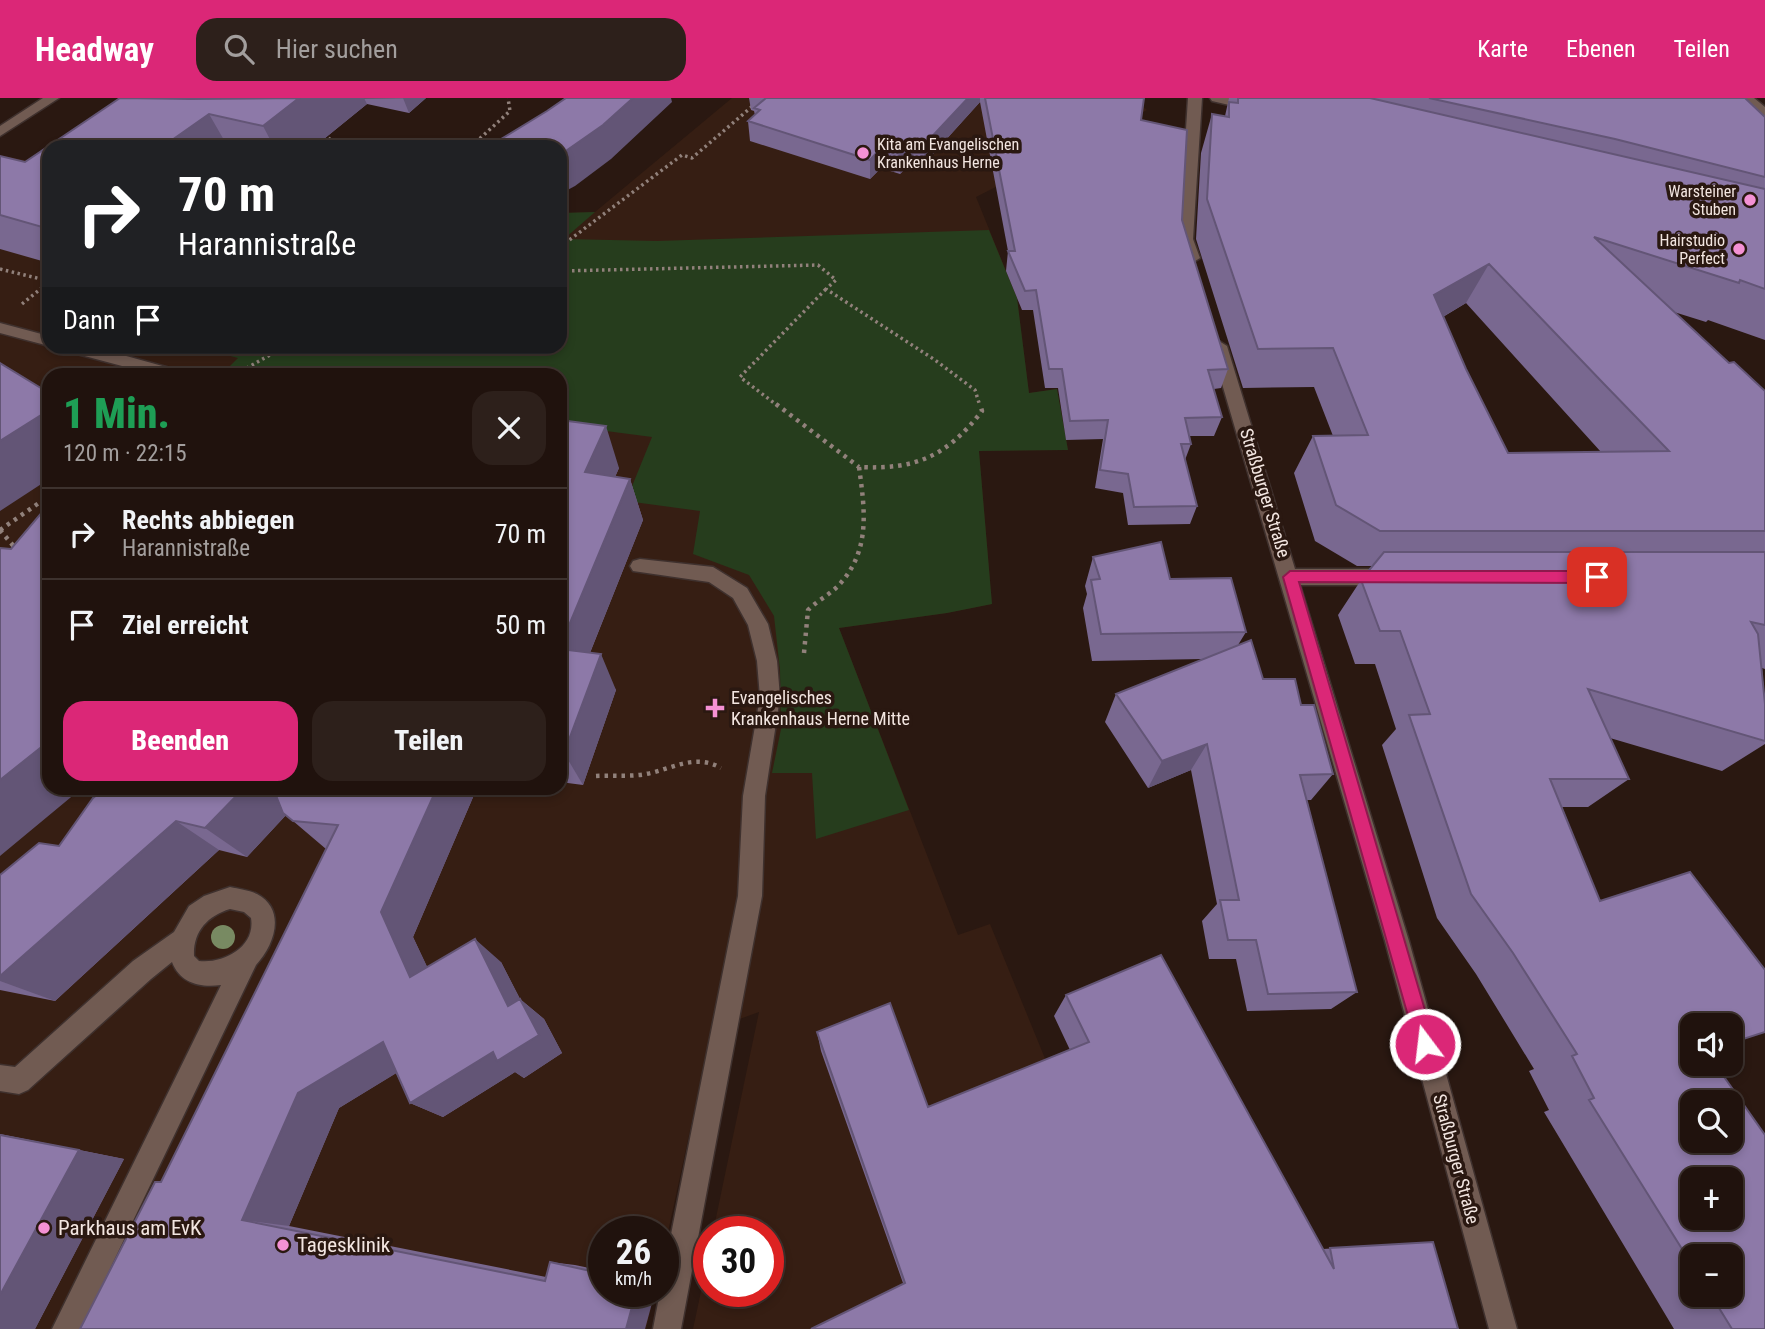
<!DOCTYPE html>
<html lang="de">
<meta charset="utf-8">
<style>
body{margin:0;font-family:"Roboto Condensed",sans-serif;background:#2d201b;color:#f1f3f6;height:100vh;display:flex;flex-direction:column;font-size:26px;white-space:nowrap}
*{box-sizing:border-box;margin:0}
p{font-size:23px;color:#a29e9d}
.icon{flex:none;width:38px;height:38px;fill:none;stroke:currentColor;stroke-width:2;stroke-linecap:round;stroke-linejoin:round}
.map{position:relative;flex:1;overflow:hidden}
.drawer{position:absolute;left:42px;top:270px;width:525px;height:427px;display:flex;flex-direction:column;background:#20120d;border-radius:21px;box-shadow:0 4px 10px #0003,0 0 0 2px #3d322e}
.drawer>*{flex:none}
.guide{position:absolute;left:42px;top:42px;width:525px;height:214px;border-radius:21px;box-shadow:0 4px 10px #0003,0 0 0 2px #3d322e;background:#202124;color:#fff;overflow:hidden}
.tools{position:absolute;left:1680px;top:915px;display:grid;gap:14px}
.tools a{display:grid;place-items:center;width:63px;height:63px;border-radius:14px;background:#20120d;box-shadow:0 4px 10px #0003,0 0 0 2px #3d322e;font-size:35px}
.speed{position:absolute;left:588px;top:1118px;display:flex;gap:14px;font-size:35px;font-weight:700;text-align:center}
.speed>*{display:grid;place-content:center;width:91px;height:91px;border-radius:50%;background:#20120d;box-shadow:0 4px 10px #0003,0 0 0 2px #3d322e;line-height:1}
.speed small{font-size:18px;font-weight:400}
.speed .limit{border:10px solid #d22;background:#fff;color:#111}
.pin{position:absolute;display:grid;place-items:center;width:60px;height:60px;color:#fff;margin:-30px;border-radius:14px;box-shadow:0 4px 10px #0006}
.me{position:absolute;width:77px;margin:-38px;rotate:345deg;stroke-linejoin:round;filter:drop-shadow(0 0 5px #0008)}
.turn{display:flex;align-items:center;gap:24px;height:147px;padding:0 21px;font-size:32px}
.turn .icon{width:91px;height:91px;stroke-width:2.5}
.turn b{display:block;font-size:49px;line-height:60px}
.then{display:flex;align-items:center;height:66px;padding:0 21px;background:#0003;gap:14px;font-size:26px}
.round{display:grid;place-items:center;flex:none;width:74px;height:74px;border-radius:21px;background:#2d201b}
.headline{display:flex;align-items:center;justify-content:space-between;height:119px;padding:0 21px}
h1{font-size:42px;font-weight:800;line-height:52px;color:#1e9e55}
.action{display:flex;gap:14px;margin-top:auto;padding:14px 21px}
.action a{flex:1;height:80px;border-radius:21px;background:#db2777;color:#fff;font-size:28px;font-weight:800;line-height:80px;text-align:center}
.action a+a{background:#2d201b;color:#f1f3f6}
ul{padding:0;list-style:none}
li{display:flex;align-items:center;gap:21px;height:91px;padding:0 21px;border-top:2px solid #3d322e}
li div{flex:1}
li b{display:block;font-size:26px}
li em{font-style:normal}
header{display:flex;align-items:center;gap:42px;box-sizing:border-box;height:98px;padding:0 35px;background:#db2777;color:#fff}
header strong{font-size:33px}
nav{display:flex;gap:38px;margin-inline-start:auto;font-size:24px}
.search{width:490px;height:63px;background:#2d201b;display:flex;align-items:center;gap:18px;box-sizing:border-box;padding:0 24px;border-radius:21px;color:#a29e9d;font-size:26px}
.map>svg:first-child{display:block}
.built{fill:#361e13;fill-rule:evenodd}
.green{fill:#263d1d}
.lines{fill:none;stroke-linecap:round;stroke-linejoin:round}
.lane-casing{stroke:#3f312e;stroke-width:3}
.street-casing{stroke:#3f312e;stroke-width:3}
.path-far1{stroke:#91817b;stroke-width:3.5;stroke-dasharray:2.5 3.5;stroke-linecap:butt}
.path{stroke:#91817b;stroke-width:4.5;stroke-dasharray:3.5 5;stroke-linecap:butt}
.lane{fill:#715b52;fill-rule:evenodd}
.street{fill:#715b52;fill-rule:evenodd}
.tree{fill:#788a62}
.wall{fill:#796890;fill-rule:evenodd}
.shaded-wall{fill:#635576}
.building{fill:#8d79a8;stroke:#635576;stroke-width:2;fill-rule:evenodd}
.route{fill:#db2777;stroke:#8e194d;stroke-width:2}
.poi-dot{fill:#f491d4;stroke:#2a1811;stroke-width:2.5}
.labels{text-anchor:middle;stroke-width:7;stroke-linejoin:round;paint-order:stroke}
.far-poi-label{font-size:16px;fill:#f3e6e1;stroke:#2a1811;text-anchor:end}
.street-label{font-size:18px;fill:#f3e6e1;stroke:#2a1811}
.poi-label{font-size:18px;fill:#f3e6e1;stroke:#2a1811;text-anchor:start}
.near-poi-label{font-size:21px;fill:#f3e6e1;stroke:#2a1811;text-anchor:start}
</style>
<header>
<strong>Headway</strong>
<div class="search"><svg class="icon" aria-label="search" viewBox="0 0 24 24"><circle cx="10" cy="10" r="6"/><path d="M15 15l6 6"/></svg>Hier suchen</div>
<nav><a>Karte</a><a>Ebenen</a><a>Teilen</a></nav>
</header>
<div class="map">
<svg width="1765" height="1231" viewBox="0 0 1765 1231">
<rect width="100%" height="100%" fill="#2a1811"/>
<path class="built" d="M 732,0 L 1133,0 L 1147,12 L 976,99 L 1017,200 L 1029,295 L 1057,291 L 1068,352 L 979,353 L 992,506 L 947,515 L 839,530 L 958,837 L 990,826 L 1080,1046 L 1009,1231 L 693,1231 L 709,1156 L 709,1194 L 768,1194 L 768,1134 L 713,1134 L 759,914 L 712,931 L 663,1157 L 663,1134 L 604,1134 L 604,1194 L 655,1194 L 646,1231 L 0,1231 L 0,57 L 49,67 L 49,248 L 560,248 L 560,115 L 595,114 ZM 49,276 L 560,276 L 560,690 L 49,690 Z"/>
<path class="green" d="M 595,114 L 564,141 L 657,143 L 989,132 L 1017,200 L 1029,295 L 1057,291 L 1068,352 L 979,353 L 992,506 L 947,515 L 839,530 L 909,712 L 816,741 L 812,675 L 772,675 L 781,631 L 780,572 L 774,518 L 749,477 L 693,456 L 700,413 L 626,403 L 652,339 L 560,327 L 560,276 L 222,276 L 238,260 L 196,249 L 560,248 L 560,115 Z"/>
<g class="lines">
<g class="lane-casing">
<path id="lane" d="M 0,225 L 49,238 L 49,248 L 0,235 Z
M 60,248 L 90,248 L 177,272 L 179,276 L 152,276 L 62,252 Z
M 640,461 L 713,469 L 747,490 L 768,526 L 777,563 L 780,599 L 765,698 L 762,798 L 681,1231 L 653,1231 L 660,1194 L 663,1194 L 663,1177 L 738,798 L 743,698 L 760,599 L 757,563 L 748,527 L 733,500 L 709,484 L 633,473 L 630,468 L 633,463 Z
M 230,789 C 239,791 249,792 257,796 C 287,812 274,848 256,867 L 81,1231 L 52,1231 L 221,887 C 200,890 180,885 172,864 L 151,881 L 28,992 L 19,996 L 0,993 L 0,967 L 15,969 L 133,863 L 174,834 L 189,808 L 204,798 ZM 230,811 L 244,814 L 251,820 C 256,849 223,866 199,863 L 194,858 C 193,834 207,818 230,811 Z"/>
</g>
<g class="street-casing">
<path id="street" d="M 43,0 L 59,0 L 0,38 L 0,28 Z
M 1188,0 L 1202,0 L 1193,141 L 1200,160 L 1192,165 L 1184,160 L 1179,141 Z
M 1210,0 L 1234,0 L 1262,9 L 1255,13 L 1212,3 Z
M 1739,0 L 1754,0 L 1765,9 L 1765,20 Z
M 1219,243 L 1227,248 L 1295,471 L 1393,471 L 1400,474 L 1403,479 L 1400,484 L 1393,487 L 1300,487 L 1409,843 L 1517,1231 L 1489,1231 L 1385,843 L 1211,248 Z"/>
</g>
<path class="path-far1" d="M 331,40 L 324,46 L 336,49
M 458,49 L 475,45 L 510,13 L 508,0
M 560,149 L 682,57 L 692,60 L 762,0
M 0,171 L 49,183
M 560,173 L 818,167 L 836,182 L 826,191 L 935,262 L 975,292 L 980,308
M 22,206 L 49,184
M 236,276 L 286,248
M 778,308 L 740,279 L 826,191"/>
<path class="path" d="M 776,306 L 859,369
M 0,432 L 16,451
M 0,432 L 49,398
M 804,555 L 808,512 C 817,503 829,497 838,488 C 871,453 865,413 859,369 C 916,372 947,358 982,313 L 980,306
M 596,678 C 613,677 630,679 646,676 C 672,671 695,655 721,670"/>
<use href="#lane" class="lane"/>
<use href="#street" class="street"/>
</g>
<circle class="tree" cx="223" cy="839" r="12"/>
<path class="wall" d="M 120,0 L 190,1 L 426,0 L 409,15 L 367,6 L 314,49 L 49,49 L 49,165 L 0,151 L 0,58 L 25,64 Z
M 749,0 L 1144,0 L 1141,22 L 1182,122 L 1228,271 L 1221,290 L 1214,291 L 1222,319 L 1214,338 L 1189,338 L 1191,346 L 1185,362 L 1197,408 L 1190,426 L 1128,427 L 1123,395 L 1095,390 L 1103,341 L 1066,342 L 1058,290 L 1045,290 L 1033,212 L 1022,212 L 1006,173 L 1008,153 L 980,4 L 924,66 L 913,63 L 900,76 L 881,70 L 870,81 L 750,43 L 748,23 L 755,17 L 754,13 L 751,12 Z
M 1229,0 L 1745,0 L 1765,19 L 1765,242 L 1708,222 L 1706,224 L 1674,214 L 1729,265 L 1765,293 L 1765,571 L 1762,570 L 1765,606 L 1765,646 L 1722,673 L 1610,640 L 1629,681 L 1588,709 L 1562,709 L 1600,803 L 1692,928 L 1765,1231 L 1674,1231 L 1544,1014 L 1549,1012 L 1529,973 L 1534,971 L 1476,876 L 1437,820 L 1382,647 L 1396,631 L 1375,566 L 1355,566 L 1338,517 L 1361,482 L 1373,468 L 1357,468 L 1315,443 L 1294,375 L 1313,338 L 1333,338 L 1314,289 L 1243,290 L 1196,141 L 1201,55 L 1212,16 L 1225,18 ZM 1466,205 L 1601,354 L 1508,355 L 1466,271 L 1443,219 ZM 1692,1158 L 1731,1197 L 1692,1197 Z
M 560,322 L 619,370 L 615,379 L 630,381 L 643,422 L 590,555 L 616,592 L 583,687 L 560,684 Z
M 1093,459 L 1170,481 L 1246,534 L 1238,547 L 1263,581 L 1301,607 L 1333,676 L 1311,702 L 1307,702 L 1357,894 L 1331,911 L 1247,913 L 1236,861 L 1209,861 L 1202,823 L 1217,806 L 1191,672 L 1148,690 L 1105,624 L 1116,596 L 1203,561 L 1092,563 L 1083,510 L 1087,496 L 1085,488 Z
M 106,690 L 477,690 L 413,839 L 427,869 L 501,864 L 520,901 L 544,921 L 562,955 L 524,980 L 515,974 L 443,1019 L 410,1005 L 396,975 L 339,1010 L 289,1128 L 546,1179 L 550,1164 L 575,1167 L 604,1173 L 604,1194 L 80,1231 L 161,1084 L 326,751 L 286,717 L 247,759 L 219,752 L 55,903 L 0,892 L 0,777 L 59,748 Z
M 1066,897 L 1323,1151 L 1433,1144 L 1458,1231 L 903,1185 L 821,953 L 817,934 L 928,1009 L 1070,952 L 1054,918 Z
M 0,1036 L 124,1061 L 35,1231 L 0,1231 Z"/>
<path class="shaded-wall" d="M 299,0 L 364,0 L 367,6 L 314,49 L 274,49 L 263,28 Z
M 403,0 L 426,0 L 409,15 Z
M 633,0 L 671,0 L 672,4 L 611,61 L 575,88 L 560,96 L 560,57 Z
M 968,0 L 980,0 L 980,4 L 924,66 L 925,46 Z
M 209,16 L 228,49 L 162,49 Z
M 914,43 L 913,63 L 900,76 L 901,56 Z
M 881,50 L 881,70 L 870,81 L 870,62 Z
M 1489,166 L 1466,205 L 1412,237 L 1434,197 Z
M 49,312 L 49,381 L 0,413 L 0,343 Z
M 606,328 L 619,370 L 599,415 L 585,374 Z
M 630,381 L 643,422 L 577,587 L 560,552 L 560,549 Z
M 601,556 L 616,592 L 583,687 L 564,655 Z
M 49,643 L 49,690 L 82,690 L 0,758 L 0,682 Z
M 1207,646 L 1191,672 L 1148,690 L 1162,663 Z
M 244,690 L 290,690 L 302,700 L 247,759 L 205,730 Z
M 437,690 L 477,690 L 413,839 L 442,900 L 410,879 L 381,814 Z
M 176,723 L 219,752 L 55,903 L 0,883 L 0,878 Z
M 475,841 L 501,864 L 534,928 L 508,908 Z
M 520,901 L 544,921 L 562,955 L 524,980 L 515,974 L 443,1019 L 410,1005 L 493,954 Z
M 383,944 L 418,962 L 339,1010 L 289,1128 L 242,1122 L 298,995 Z
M 79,1052 L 124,1061 L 35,1231 L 0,1231 L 0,1197 Z
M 636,1194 L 655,1194 L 645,1231 L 626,1231 Z"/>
<path class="building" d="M 120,0 L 190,1 L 299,0 L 263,28 L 209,16 L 162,49 L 49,49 L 49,131 L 0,117 L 0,58 L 25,64 Z
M 566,0 L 633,0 L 603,27 L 560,57 L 560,49 L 488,49 L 547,13 Z
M 766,0 L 968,0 L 925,46 L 914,43 L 901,56 L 881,50 L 870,62 L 748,23 L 760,12 L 754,10 Z
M 985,0 L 1144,0 L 1141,22 L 1187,32 L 1182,122 L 1228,271 L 1208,272 L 1222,319 L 1185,320 L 1191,346 L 1181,346 L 1197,408 L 1134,409 L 1128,376 L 1100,372 L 1108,322 L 1070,323 L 1062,271 L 1049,271 L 1036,192 L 1025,193 L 1008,153 L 1015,153 Z
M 1238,0 L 1370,0 L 1765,91 L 1765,191 L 1740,182 L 1739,185 L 1594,139 L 1729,265 L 1734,264 L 1765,293 L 1765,433 L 1380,433 L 1336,407 L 1313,338 L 1368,337 L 1333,250 L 1258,251 L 1207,101 L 1212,16 L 1229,19 L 1229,4 L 1238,5 ZM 1489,166 L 1604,286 L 1669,353 L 1508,355 L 1466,271 L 1434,197 Z
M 1429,0 L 1745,0 L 1765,19 L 1765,79 L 1615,41 Z
M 0,265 L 49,295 L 49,312 L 0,343 Z
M 560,322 L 606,328 L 585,374 L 630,381 L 560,549 Z
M 49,406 L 49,643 L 0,682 L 0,450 L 11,451 Z
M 1161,444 L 1170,481 L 1231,480 L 1246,534 L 1101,536 L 1091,482 L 1100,481 L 1093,459 Z
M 1384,454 L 1765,454 L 1765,527 L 1751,524 L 1758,536 L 1765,606 L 1765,643 L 1588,591 L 1629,681 L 1550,681 L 1600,803 L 1690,774 L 1765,872 L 1765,934 L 1731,945 L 1731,928 L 1692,928 L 1692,966 L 1715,966 L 1765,1037 L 1765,1231 L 1732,1231 L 1711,1197 L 1731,1197 L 1731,1158 L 1692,1158 L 1692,1167 L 1589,1002 L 1594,1000 L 1572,958 L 1577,956 L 1513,855 L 1471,796 L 1409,617 L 1430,616 L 1400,533 L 1380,533 L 1361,482 ZM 1692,1004 L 1731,1004 L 1731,1043 L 1692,1043 ZM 1692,1082 L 1731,1082 L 1731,1120 L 1692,1120 Z
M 1251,542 L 1263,581 L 1295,581 L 1301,607 L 1314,607 L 1333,676 L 1300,677 L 1357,894 L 1268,896 L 1256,842 L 1228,842 L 1220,802 L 1239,802 L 1207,646 L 1162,663 L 1116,596 Z
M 560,551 L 601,556 L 564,655 L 560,655 Z
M 106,690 L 244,690 L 205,730 L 176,723 L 0,878 L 0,777 L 39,745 L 59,748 L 93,700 Z
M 273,690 L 437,690 L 381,814 L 410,879 L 475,841 L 508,908 L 520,901 L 539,937 L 497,963 L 493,954 L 410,1005 L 383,944 L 298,995 L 242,1122 L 545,1183 L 550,1164 L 604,1176 L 604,1194 L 636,1194 L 626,1231 L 80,1231 L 155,1084 L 161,1084 L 338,727 L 293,723 L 283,715 Z
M 1161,857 L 1334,1171 L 1330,1150 L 1433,1144 L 1458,1231 L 811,1231 L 905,1185 L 817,934 L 890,905 L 928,1009 L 1089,944 L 1066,897 Z
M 0,1037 L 79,1052 L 0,1197 Z"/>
<path class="route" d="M 1290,473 L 1597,473 L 1605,479 L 1597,485 L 1299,484 L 1435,946 L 1432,953 L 1425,956 L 1418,953 L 1416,946 L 1283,479 Z"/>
<g class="poi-dot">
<circle cx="863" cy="55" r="7"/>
<circle cx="1750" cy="102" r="7"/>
<circle cx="1739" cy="151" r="7"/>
<path d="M711.5 599.5h7v7h7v7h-7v7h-7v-7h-7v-7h7z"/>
<circle cx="44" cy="1130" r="7"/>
<circle cx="283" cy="1147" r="7"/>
</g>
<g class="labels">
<g class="far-poi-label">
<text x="877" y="52" text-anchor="start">Kita am Evangelischen<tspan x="877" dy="18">Krankenhaus Herne</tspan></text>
<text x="1736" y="99">Warsteiner<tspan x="1736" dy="18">Stuben</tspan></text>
<text x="1725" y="148">Hairstudio<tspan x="1725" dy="18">Perfect</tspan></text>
</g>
<g class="street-label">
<text transform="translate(1265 395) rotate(73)" y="6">Straßburger Straße</text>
<text transform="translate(1456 1061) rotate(75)" y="6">Straßburger Straße</text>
</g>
<g class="poi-label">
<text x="731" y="606">Evangelisches<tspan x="731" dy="21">Krankenhaus Herne Mitte</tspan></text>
</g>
<g class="near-poi-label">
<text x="58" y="1137">Parkhaus am EvK</text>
<text x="297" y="1154">Tagesklinik</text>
</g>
</g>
</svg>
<div class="tools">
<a><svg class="icon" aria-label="sound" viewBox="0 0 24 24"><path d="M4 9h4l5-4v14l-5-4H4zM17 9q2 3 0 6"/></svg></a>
<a><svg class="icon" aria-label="search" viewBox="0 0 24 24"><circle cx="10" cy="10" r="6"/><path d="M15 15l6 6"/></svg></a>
<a>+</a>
<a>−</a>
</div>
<div class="speed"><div>26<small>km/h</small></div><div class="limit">30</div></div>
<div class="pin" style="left:1597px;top:479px;background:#d93025"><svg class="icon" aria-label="arrive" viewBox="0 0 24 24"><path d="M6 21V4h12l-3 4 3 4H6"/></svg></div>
<svg class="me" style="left:1425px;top:946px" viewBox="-20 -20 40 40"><circle r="17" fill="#db2777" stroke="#fff" stroke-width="3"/><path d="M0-11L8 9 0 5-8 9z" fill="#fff"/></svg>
<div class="guide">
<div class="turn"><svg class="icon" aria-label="right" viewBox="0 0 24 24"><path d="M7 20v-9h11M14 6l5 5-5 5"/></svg><div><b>70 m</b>Harannistraße</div></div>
<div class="then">Dann<svg class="icon" aria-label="arrive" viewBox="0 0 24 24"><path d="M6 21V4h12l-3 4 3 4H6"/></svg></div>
</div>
<section class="drawer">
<div class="headline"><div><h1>1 Min.</h1><p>120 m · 22:15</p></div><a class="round"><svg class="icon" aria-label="close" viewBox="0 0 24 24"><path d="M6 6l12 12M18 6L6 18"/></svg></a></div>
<ul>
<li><svg class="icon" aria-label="right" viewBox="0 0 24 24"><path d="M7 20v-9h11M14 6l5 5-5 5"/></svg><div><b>Rechts abbiegen</b><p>Harannistraße</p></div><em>70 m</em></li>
<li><svg class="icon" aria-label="arrive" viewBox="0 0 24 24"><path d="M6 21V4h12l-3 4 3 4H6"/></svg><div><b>Ziel erreicht</b></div><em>50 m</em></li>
</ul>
<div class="action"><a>Beenden</a><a>Teilen</a></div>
</section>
</div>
